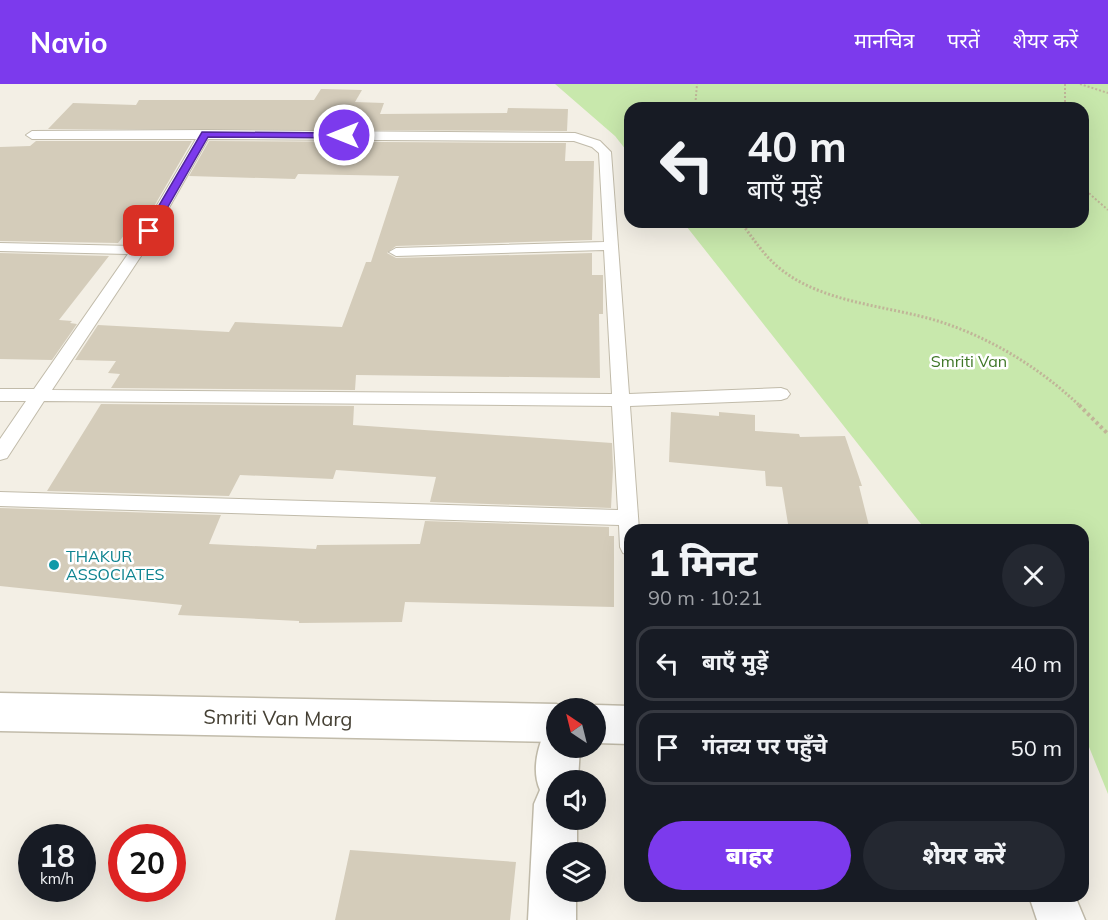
<!DOCTYPE html>
<html lang="hi">
<meta charset="utf-8">
<style>
body{margin:0;font-family:Mulish,"Noto Sans Devanagari",sans-serif;background:#242831;color:#f1f3f6;height:100vh;display:flex;flex-direction:column;font-size:22px;white-space:nowrap}
*{box-sizing:border-box;margin:0}
p{font-size:20px;color:#9ea1a6}
.icon{flex:none;width:33px;height:33px;fill:none;stroke:currentColor;stroke-width:2;stroke-linecap:round;stroke-linejoin:round}
.map{position:relative;flex:1;overflow:hidden}
.panel{position:absolute;left:624px;top:440px;width:465px;height:378px;display:flex;flex-direction:column;background:#171b24;border-radius:18px;box-shadow:0 6px 24px #0002}
.panel>*{flex:none}
.top-card{position:absolute;left:624px;top:18px;width:465px;height:126px;border-radius:18px;box-shadow:0 6px 24px #0002;background:#171b24;color:#f1f3f6;overflow:hidden}
.needle{width:39px;rotate:325deg}
.tools{position:absolute;left:546px;top:614px;display:grid;gap:12px}
.tools a{display:grid;place-items:center;width:60px;height:60px;border-radius:50%;background:#171b24;box-shadow:0 6px 24px #0002;font-size:30px}
.speed{position:absolute;left:18px;top:740px;display:flex;gap:12px;font-size:30px;font-weight:700;text-align:center}
.speed>*{display:grid;place-content:center;width:78px;height:78px;border-radius:50%;background:#171b24;box-shadow:0 6px 24px #0002;line-height:1}
.speed small{font-size:15px;font-weight:400}
.speed .limit{border:9px solid #d22;background:#fff;color:#111}
.pin{position:absolute;display:grid;place-items:center;width:51px;height:51px;color:#fff;margin:-26px;border-radius:12px;box-shadow:0 3px 9px #0006}
.me{position:absolute;width:66px;margin:-33px;rotate:270deg;stroke-linejoin:round;filter:drop-shadow(0 0 4px #0008)}
.turn{display:flex;align-items:center;gap:21px;height:126px;padding:0 24px;font-size:27px}
.turn .icon{width:78px;height:78px;stroke-width:2.5}
.turn b{display:block;font-size:42px;line-height:51px}
.round{display:grid;place-items:center;flex:none;width:63px;height:63px;border-radius:32px;background:#242831}
.overview{display:flex;align-items:center;justify-content:space-between;height:102px;padding:0 24px}
h1{font-size:36px;font-weight:800;line-height:45px}
.primary-button{display:flex;gap:12px;margin-top:auto;padding:12px 24px}
.primary-button a{flex:1;height:69px;border-radius:36px;background:#7c3aed;color:#fff;font-size:24px;font-weight:800;line-height:69px;text-align:center}
.primary-button a+a{background:#242831;color:#f1f3f6}
ul{padding:0;list-style:none}
li{display:flex;align-items:center;gap:18px;height:75px;margin:0 12px 9px;padding:0 12px;border:3px solid #363941;border-radius:18px}
li div{flex:1}
li b{display:block;font-size:22px}
li em{font-style:normal}
header{display:flex;align-items:center;gap:36px;box-sizing:border-box;height:84px;padding:0 30px;background:#7c3aed;color:#fff}
header strong{font-size:28px}
nav{display:flex;gap:33px;margin-inline-start:auto;font-size:21px}
.map>svg:first-child{display:block}
.green{fill:#c8e8ac}
.building{fill:#d4ccba}
.lines{fill:none;stroke-linecap:round;stroke-linejoin:round}
.service-casing{stroke:#c1bbaa;stroke-width:2}
.minor-casing{stroke:#c1bbaa;stroke-width:3}
.tertiary-casing{stroke:#c1bbaa;stroke-width:3}
.path-far2{stroke:#c0b598;stroke-width:2;stroke-dasharray:2 2;stroke-linecap:butt}
.path-far1{stroke:#c0b598;stroke-width:3;stroke-dasharray:2 2;stroke-linecap:butt}
.path{stroke:#c0b598;stroke-width:4;stroke-dasharray:3 3;stroke-linecap:butt}
.service{fill:#fff;fill-rule:evenodd}
.minor{fill:#fff;fill-rule:evenodd}
.tertiary{fill:#fff;fill-rule:evenodd}
.route{fill:#7c3aed;stroke:#51269a;stroke-width:1.5}
.culture-dot{fill:#0f9aa8;stroke:#fff;stroke-width:2}
.labels{text-anchor:middle;stroke-width:5;stroke-linejoin:round;paint-order:stroke}
.park-label{font-size:16px;fill:#3f7727;stroke:#fff}
.culture-label{font-size:16px;fill:#0d838f;stroke:#fff;text-anchor:start}
.near-street-label{font-size:20px;fill:#454034;stroke:#fff}
</style>
<header>
<strong>Navio</strong>
<nav><a>मानचित्र</a><a>परतें</a><a>शेयर करें</a></nav>
</header>
<div class="map">
<svg width="1108" height="836" viewBox="0 0 1108 836">
<rect width="100%" height="100%" fill="#f3efe5"/>
<path class="green" d="M 555,0 L 1108,0 L 1108,710 L 1083,648 L 1083,446 L 925,445 L 683,138 L 1083,138 L 1083,24 L 630,24 L 630,71 L 615,52 Z"/>
<path class="building" d="M 321,5 L 362,6 L 355,18 L 384,19 L 380,30 L 507,29 L 508,24 L 568,25 L 567,47 L 48,45 L 73,19 L 136,21 L 139,16 L 314,16 Z
M 36,57 L 192,57 L 149,131 L 140,131 L 118,159 L 0,157 L 0,63 L 30,62 Z
M 209,57 L 566,59 L 565,77 L 594,77 L 592,156 L 396,162 L 387,169 L 396,174 L 592,169 L 592,191 L 603,191 L 603,230 L 599,230 L 600,294 L 356,291 L 355,306 L 111,304 L 120,290 L 108,289 L 116,277 L 75,276 L 98,241 L 229,248 L 235,238 L 342,243 L 366,178 L 371,178 L 399,92 L 298,90 L 295,95 L 189,92 Z
M 0,169 L 109,172 L 59,236 L 72,237 L 70,239 L 77,240 L 52,276 L 0,275 Z
M 101,320 L 354,322 L 353,341 L 612,359 L 613,384 L 611,424 L 430,418 L 436,393 L 336,386 L 333,395 L 240,391 L 229,412 L 47,407 Z
M 671,328 L 719,332 L 719,328 L 755,331 L 755,347 L 799,350 L 800,353 L 845,352 L 862,402 L 859,402 L 870,446 L 789,446 L 782,403 L 766,402 L 765,387 L 669,378 Z
M 0,424 L 221,431 L 209,460 L 316,465 L 317,461 L 420,460 L 425,437 L 609,443 L 609,452 L 614,452 L 614,523 L 405,518 L 402,538 L 299,539 L 299,537 L 178,531 L 182,521 L 0,502 Z
M 350,766 L 516,778 L 510,836 L 335,836 Z"/>
<g class="lines">
<g class="service-casing">
<path id="service" d="M 205,46 L 575,49 L 600,57 L 611,68 L 629,310 L 781,304 L 787,306 L 790,310 L 787,314 L 781,316 L 630,322 L 639,446 L 630,446 L 630,471 L 623,469 L 620,463 L 619,441 L 0,422 L 0,408 L 618,426 L 612,322 L 44,317 L 7,374 L 0,376 L 0,355 L 26,317 L 0,317 L 0,305 L 34,305 L 128,170 L 0,167 L 0,159 L 133,162 L 196,55 L 32,55 L 26,51 L 32,47 ZM 208,55 L 574,57 L 592,63 L 599,69 L 604,158 L 396,164 L 389,168 L 396,172 L 604,166 L 612,310 L 52,306 L 145,166 Z"/>
</g>
<g class="minor-casing">
<path id="minor" d="M 556,644 L 556,663 L 580,663 L 578,696 L 556,696 L 556,735 L 577,735 L 577,768 L 556,768 L 556,807 L 576,807 L 576,836 L 528,836 L 534,720 L 540,706 C 532,688 537,666 544,649 Z"/>
</g>
<g class="tertiary-casing">
<path id="tertiary" d="M 0,609 L 556,620 L 567,624 L 556,624 L 556,658 L 0,647 Z
M 596,621 L 630,622 L 630,660 L 596,659 L 596,624 L 588,624 Z
M 1029,812 L 1075,812 L 1085,836 L 1037,836 Z"/>
</g>
<path class="path-far2" d="M 1065,0 L 1065,24
M 1080,0 L 1108,9
M 695,24 L 697,0
M 1083,104 L 1108,126
M 741,138 L 744,143"/>
<path class="path-far1" d="M 743,141 C 754,156 764,171 778,183 C 822,220 888,221 941,238 C 993,255 1041,285 1080,322"/>
<path class="path" d="M 1079,321 L 1108,350"/>
<use href="#service" class="service"/>
<use href="#minor" class="minor"/>
<use href="#tertiary" class="tertiary"/>
</g>
<path class="route" d="M 202,48 L 344,49 L 348,51 L 344,54 L 208,53 L 154,147 L 146,149 L 144,147 Z"/>
<circle class="culture-dot" cx="54" cy="481" r="6"/>
<g class="labels">
<g class="park-label">
<text x="969" y="283">Smriti Van</text>
</g>
<g class="culture-label">
<text x="66" y="478">THAKUR<tspan x="66" dy="18">ASSOCIATES</tspan></text>
</g>
<g class="near-street-label">
<text transform="translate(278 634) rotate(1)" y="7">Smriti Van Marg</text>
</g>
</g>
</svg>
<div class="tools">
<a><svg class="needle" viewBox="-14 -14 28 28"><path d="M0-13l5 13h-10z" fill="#e53935"/><path d="M0 13l5-13h-10z" fill="#9ea1a6"/></svg></a>
<a><svg class="icon" aria-label="sound" viewBox="0 0 24 24"><path d="M4 9h4l5-4v14l-5-4H4zM17 9q2 3 0 6"/></svg></a>
<a><svg class="icon" aria-label="layers" viewBox="0 0 24 24"><path d="M12 4l9 5-9 5-9-5zM3 14l9 5 9-5"/></svg></a>
</div>
<div class="speed"><div>18<small>km/h</small></div><div class="limit">20</div></div>
<div class="pin" style="left:149px;top:147px;background:#d93025"><svg class="icon" aria-label="arrive" viewBox="0 0 24 24"><path d="M6 21V4h12l-3 4 3 4H6"/></svg></div>
<svg class="me" style="left:344px;top:51px" viewBox="-20 -20 40 40"><circle r="17" fill="#7c3aed" stroke="#fff" stroke-width="3"/><path d="M0-11L8 9 0 5-8 9z" fill="#fff"/></svg>
<div class="top-card">
<div class="turn"><svg class="icon" aria-label="left" viewBox="0 0 24 24"><path d="M17 20v-9H6M10 6l-5 5 5 5"/></svg><div><b>40 m</b>बाएँ मुड़ें</div></div>
</div>
<section class="panel">
<div class="overview"><div><h1>1 मिनट</h1><p>90 m · 10:21</p></div><a class="round"><svg class="icon" aria-label="close" viewBox="0 0 24 24"><path d="M6 6l12 12M18 6L6 18"/></svg></a></div>
<ul>
<li><svg class="icon" aria-label="left" viewBox="0 0 24 24"><path d="M17 20v-9H6M10 6l-5 5 5 5"/></svg><div><b>बाएँ मुड़ें</b></div><em>40 m</em></li>
<li><svg class="icon" aria-label="arrive" viewBox="0 0 24 24"><path d="M6 21V4h12l-3 4 3 4H6"/></svg><div><b>गंतव्य पर पहुँचे</b></div><em>50 m</em></li>
</ul>
<div class="primary-button"><a>बाहर</a><a>शेयर करें</a></div>
</section>
</div>
